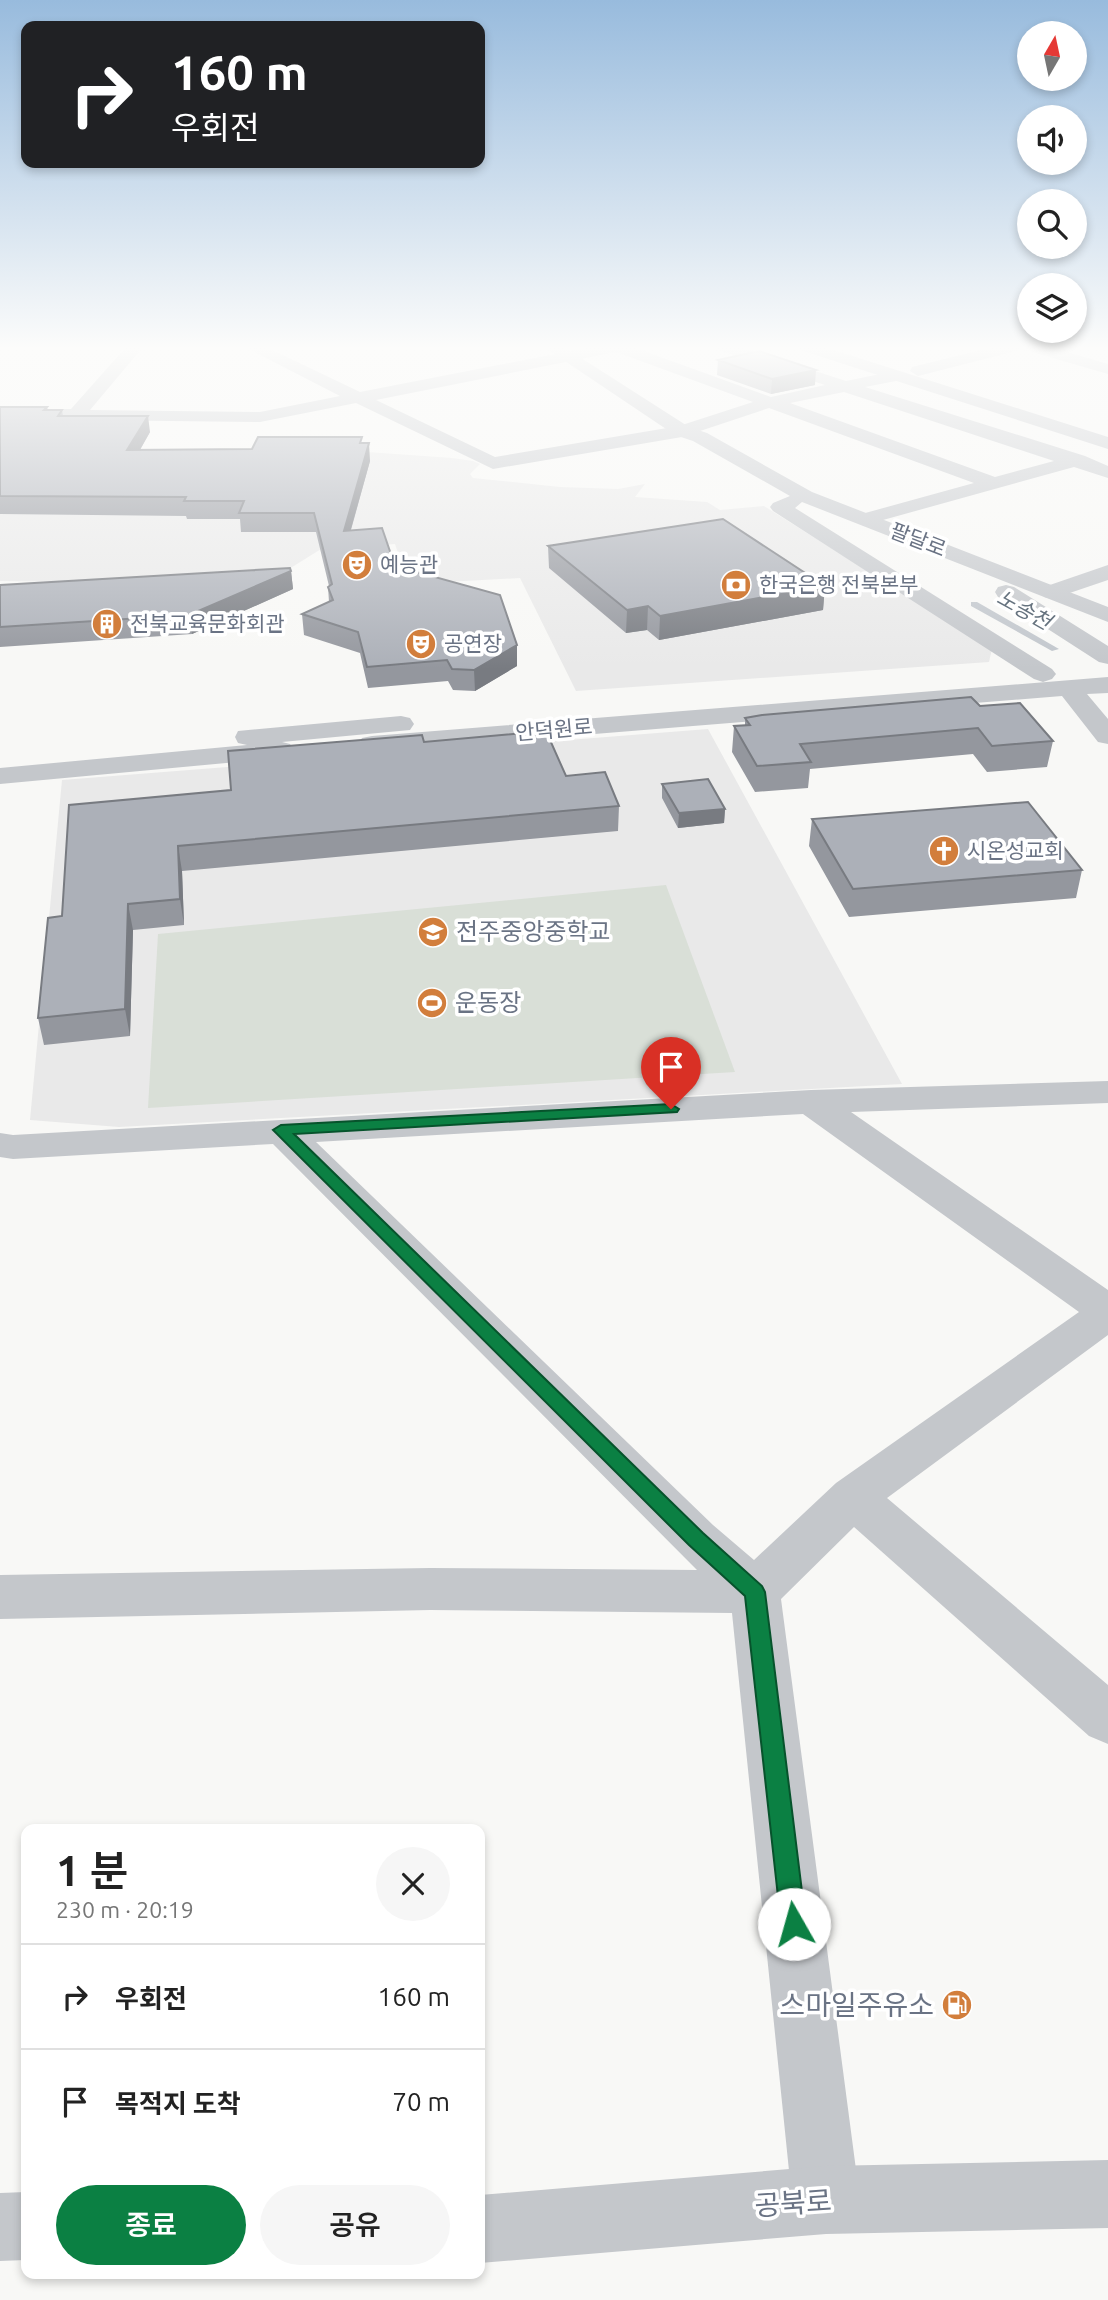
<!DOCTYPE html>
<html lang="ko">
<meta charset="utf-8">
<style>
body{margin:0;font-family:Ubuntu,"Noto Sans KR",sans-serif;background:#f6f6f6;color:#222;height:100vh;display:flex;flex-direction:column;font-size:26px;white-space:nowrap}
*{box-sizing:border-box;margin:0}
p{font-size:23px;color:#767676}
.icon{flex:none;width:38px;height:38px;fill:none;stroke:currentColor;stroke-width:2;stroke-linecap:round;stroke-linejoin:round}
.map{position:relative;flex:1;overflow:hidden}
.drawer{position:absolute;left:21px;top:1824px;width:464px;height:455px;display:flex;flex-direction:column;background:#fff;border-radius:14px;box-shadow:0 4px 10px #0003}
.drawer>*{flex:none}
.banner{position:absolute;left:21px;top:21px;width:464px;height:147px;border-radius:14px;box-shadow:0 4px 10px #0003;background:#202124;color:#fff;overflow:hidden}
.needle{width:46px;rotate:9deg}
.fabs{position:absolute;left:1017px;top:21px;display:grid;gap:14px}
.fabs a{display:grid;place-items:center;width:70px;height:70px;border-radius:50%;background:#fff;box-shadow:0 4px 10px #0003;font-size:35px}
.pin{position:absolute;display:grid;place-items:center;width:60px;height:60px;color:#fff;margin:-72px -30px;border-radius:50% 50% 50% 0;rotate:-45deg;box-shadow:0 0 7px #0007}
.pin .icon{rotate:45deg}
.me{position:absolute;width:77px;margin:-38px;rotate:353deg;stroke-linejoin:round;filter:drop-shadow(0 0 5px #0008)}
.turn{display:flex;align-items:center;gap:24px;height:147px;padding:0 35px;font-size:32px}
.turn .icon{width:91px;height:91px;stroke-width:2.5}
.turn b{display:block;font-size:49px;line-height:60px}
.round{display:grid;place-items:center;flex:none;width:74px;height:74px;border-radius:37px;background:#f6f6f6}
.headline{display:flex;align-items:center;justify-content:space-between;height:119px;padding:0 35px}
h1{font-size:42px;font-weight:600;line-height:52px}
.cta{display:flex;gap:14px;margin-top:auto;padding:14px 35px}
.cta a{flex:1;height:80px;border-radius:42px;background:#0b8043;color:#fff;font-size:28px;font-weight:600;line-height:80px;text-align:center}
.cta a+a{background:#f6f6f6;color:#222}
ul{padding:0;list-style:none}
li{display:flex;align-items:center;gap:21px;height:105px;padding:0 35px;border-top:2px solid #e0e0e0}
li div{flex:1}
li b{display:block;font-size:26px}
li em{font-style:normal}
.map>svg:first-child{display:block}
.built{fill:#e9e9e9}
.green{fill:#d9dfd7}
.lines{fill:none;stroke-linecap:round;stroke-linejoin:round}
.stream{fill:#c1c6cc;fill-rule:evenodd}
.minor{fill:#c4c7cb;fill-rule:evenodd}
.tertiary{fill:#c4c7cb;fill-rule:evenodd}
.wall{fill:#94979e}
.shaded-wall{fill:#787b81}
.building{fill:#acb0b8;stroke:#787b81;stroke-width:2}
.route{fill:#0b8043;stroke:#07532c;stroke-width:2}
.labels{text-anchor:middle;stroke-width:7;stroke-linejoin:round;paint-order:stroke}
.far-street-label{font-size:21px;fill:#6a7384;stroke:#fff}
.far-poi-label{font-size:21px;fill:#6a7384;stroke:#fff;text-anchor:start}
.far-water-label{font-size:21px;font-style:italic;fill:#66737f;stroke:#fff}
.poi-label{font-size:24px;fill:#6a7384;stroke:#fff;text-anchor:start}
.near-poi-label{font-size:28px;fill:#6a7384;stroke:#fff;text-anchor:end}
.near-street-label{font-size:28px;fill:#6a7384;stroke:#fff}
</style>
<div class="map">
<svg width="1108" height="2300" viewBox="0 0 1108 2300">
<rect width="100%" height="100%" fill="#f8f8f6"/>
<path class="built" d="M 240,449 L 353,451 L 452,458 L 473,461 L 480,464 L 470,474 L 473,478 L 560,487 L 618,489 L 645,484 L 635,497 L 707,502 L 720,510 L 764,506 L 992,649 L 989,662 L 576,691 L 520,578 L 408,584 L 395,544 L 321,549 L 265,584 L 0,581 L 0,486 L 235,454 Z
M 708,729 L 902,1084 L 119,1127 L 30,1120 L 62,780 Z"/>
<path class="green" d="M 666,885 L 735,1072 L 148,1108 L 158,934 Z"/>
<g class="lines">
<path class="stream" d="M 971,602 L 977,602 L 1059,649 L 1052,651 L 971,606 Z"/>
<path class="minor" d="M 126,347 L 143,347 L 90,410 L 260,412 L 340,396 L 245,347 L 266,347 L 360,392 L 591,347 L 633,347 L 771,397 L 825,385 L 718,350 L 716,347 L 741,347 L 846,381 L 895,371 L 901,372 L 903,376 L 901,380 L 865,387 L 1085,456 L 1108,466 L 1108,478 L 1074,467 L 865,525 L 858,523 L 855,519 L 858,515 L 974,483 L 769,408 L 682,437 L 493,469 L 356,403 L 260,422 L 0,419 L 0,409 L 71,409 ZM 616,352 L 753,402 L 679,426 L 495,457 L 376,400 ZM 844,392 L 1054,461 L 995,477 L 790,403 Z
M 993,347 L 1022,347 L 1020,350 L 918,376 L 910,371 L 912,367 Z
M 1023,347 L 1050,347 L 1108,364 L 1108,374 L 1025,350 Z
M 1108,565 L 1108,580 L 1052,599 L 1044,597 L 1041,592 L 1044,587 Z
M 1108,1081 L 1108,1103 L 851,1112 L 1108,1290 L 1108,1335 L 887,1498 L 1108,1685 L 1108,1744 L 1089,1736 L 854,1527 L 781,1599 L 860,2200 L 850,2224 L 826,2234 L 802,2224 L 792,2200 L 732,1613 L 430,1610 L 0,1619 L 0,1575 L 430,1568 L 697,1570 L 273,1144 L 13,1159 L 0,1157 L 0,1133 L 13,1135 L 811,1090 ZM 803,1114 L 1079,1312 L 836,1483 L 754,1560 L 713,1525 L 316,1142 Z"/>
<path class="tertiary" d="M 544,347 L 564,347 L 689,427 L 707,433 L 812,492 L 1108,607 L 1108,622 L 802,502 L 795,508 L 1052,669 L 1056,674 L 1052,679 L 1043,682 L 1034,679 L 773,511 L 770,507 L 773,503 L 790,496 L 693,441 L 675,435 Z
M 798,347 L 824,347 L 1108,437 L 1108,449 L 800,350 Z
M 1006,585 L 1014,587 L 1108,646 L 1108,664 L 1099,662 L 998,597 L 995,592 L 998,587 Z
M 1108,677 L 1108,693 L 1087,694 L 1108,719 L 1108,744 L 1098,742 L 1062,696 L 372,752 L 362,750 L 358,744 L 362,738 L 372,736 Z
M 401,716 L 410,718 L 414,724 L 410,730 L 282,742 L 290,744 L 294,750 L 290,756 L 280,758 L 0,784 L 0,768 L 247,745 L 238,743 L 235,737 L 238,731 Z
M 1108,2160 L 1108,2228 L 826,2234 L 480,2263 L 480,2195 L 826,2166 Z
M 26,2192 L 26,2260 L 0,2261 L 0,2193 Z"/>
</g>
<path class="wall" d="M 718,360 L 815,385 L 771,394 L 717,375 Z
M 0,407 L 47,407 L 48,410 L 62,410 L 63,416 L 150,432 L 140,450 L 252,449 L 362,443 L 370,461 L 351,530 L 517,666 L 475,691 L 453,690 L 448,681 L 368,688 L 360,653 L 304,635 L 302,614 L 329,602 L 328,587 L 329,586 L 316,532 L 241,532 L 240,519 L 187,519 L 186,516 L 0,514 Z
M 548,546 L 825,586 L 823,610 L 659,640 L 647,630 L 626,633 L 549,568 Z
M 291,571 L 293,589 L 192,634 L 0,647 L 0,585 Z
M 980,706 L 1053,741 L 1047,767 L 987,772 L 973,754 L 810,769 L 808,788 L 755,792 L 732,752 L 734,726 L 745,725 L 745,718 Z
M 424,742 L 566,776 L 619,806 L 618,831 L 182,871 L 184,925 L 133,930 L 130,1036 L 44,1045 L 38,1018 L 62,916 L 231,790 Z
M 662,784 L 725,809 L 724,823 L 678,828 L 662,798 Z
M 812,819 L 1082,870 L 1076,898 L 849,917 L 809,846 Z"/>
<path class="shaded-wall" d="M 816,370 L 815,385 L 771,394 L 772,379 Z
M 148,416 L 150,432 L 130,467 L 127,450 Z
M 369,443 L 370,461 L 345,550 L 344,531 Z
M 291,571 L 293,589 L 192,634 L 189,615 Z
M 825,586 L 823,610 L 659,640 L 660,616 Z
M 648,606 L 647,630 L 626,633 L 627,610 Z
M 517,645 L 517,666 L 475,691 L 474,670 Z
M 725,809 L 724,823 L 678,828 L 679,813 Z
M 178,846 L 182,871 L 184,925 L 180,899 Z
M 128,904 L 133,930 L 130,1036 L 125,1009 Z"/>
<path class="building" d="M 759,351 L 816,370 L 772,379 L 718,360 Z
M 0,407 L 47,407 L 44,410 L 62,410 L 58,416 L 148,416 L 127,450 L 252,449 L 258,437 L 362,437 L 360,443 L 369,443 L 344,531 L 382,528 L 395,566 L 500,595 L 517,645 L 474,670 L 452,669 L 447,660 L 367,667 L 358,632 L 302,614 L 333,600 L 328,587 L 332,584 L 314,513 L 239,513 L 244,501 L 184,501 L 186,497 L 0,496 Z
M 723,519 L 825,586 L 660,616 L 648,606 L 627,610 L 548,546 Z
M 290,568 L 291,571 L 189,615 L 0,627 L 0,585 Z
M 971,697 L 980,706 L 1020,703 L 1053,741 L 992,746 L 978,728 L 800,744 L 811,762 L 757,766 L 734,726 L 750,725 L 745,718 L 762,715 Z
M 546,731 L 566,776 L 605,772 L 619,806 L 178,846 L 180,899 L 128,904 L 125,1009 L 38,1018 L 48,918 L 62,916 L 69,805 L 231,790 L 228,751 L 422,735 L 424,742 Z
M 708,779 L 725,809 L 679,813 L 662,784 Z
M 1028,802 L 1082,870 L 853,889 L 812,819 Z"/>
<linearGradient id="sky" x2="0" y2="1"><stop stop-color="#98bbdd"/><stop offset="0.52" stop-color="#fcfcfb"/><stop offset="1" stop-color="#fcfcfb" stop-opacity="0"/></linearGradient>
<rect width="1108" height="669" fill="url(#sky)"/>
<path class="route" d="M 671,1104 L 679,1109 L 677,1112 L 294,1134 L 703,1533 L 762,1586 L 765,1592 L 806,1924 L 802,1933 L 794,1936 L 785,1933 L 781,1924 L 745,1596 L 689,1545 L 273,1130 L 281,1125 Z"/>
<defs>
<g id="theatre-disc" transform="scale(1.575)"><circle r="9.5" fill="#d27e3c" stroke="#fff"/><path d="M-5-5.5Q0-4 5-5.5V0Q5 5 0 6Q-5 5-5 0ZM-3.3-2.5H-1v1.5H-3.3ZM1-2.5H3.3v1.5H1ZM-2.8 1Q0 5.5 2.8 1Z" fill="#fff"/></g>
<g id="bank-disc" transform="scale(1.575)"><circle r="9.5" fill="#d27e3c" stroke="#fff"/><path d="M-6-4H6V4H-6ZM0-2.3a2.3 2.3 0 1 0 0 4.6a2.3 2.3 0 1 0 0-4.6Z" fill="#fff"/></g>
<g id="building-disc" transform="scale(1.575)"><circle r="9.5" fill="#d27e3c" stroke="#fff"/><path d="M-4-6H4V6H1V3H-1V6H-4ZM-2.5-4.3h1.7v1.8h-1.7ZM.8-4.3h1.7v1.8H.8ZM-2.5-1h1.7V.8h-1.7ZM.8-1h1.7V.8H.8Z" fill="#fff"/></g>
<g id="church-disc" transform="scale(1.575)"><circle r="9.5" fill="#d27e3c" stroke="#fff"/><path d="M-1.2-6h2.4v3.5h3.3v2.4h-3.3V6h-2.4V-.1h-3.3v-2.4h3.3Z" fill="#fff"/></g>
<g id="school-disc" transform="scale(1.575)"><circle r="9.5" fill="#d27e3c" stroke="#fff"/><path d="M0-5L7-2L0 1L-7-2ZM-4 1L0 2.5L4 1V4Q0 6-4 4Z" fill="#fff"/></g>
<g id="stadium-disc" transform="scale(1.575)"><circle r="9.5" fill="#d27e3c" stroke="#fff"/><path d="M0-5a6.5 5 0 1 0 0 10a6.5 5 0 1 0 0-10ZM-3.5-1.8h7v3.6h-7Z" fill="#fff"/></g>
<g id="fuel-disc" transform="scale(1.575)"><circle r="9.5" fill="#d27e3c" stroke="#fff"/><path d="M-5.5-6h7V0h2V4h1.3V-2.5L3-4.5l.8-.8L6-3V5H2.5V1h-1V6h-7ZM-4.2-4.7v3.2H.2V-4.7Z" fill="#fff"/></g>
</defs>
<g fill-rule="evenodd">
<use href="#theatre-disc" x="357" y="565"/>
<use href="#bank-disc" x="736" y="585"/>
<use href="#building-disc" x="107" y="624"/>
<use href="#theatre-disc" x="421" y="644"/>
<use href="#church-disc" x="944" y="851"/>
<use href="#school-disc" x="433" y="932"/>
<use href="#stadium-disc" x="432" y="1003"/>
<use href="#fuel-disc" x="957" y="2005"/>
</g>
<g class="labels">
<g class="far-street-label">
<text transform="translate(918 540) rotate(21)" y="7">팔달로</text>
<text transform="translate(554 730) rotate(-5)" y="7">안덕원로</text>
</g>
<g class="far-poi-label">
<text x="380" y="572">예능관</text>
<text x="759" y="592">한국은행 전북본부</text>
<text x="130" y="631">전북교육문화회관</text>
<text x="444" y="651">공연장</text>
<text x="967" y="858">시온성교회</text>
</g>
<g class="far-water-label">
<text transform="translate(1024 610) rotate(29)" y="7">노송천</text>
</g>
<g class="poi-label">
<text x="456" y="940">전주중앙중학교</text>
<text x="455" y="1011">운동장</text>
</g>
<g class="near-poi-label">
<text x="934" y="2015">스마일주유소</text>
</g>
<g class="near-street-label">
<text transform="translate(793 2203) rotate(-4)" y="10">공북로</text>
</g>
</g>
</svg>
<div class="fabs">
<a><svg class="needle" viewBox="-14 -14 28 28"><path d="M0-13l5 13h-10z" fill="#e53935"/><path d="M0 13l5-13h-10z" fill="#767676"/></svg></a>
<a><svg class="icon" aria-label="sound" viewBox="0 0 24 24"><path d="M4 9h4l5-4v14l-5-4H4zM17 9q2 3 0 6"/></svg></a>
<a><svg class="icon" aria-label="search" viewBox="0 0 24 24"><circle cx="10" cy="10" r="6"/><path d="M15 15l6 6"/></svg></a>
<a><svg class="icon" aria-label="layers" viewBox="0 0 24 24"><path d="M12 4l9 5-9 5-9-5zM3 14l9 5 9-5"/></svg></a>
</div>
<div class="pin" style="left:671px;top:1109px;background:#d93025"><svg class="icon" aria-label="arrive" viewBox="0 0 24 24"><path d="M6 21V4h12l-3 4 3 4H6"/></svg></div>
<svg class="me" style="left:794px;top:1924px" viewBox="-20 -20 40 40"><circle r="19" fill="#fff"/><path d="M0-13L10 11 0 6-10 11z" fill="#0b8043"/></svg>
<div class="banner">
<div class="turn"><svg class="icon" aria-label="right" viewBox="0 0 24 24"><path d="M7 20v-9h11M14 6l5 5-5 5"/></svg><div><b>160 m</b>우회전</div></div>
</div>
<section class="drawer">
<div class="headline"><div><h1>1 분</h1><p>230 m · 20:19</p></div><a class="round"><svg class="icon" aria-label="close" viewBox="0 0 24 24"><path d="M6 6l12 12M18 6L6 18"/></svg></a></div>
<ul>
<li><svg class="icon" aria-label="right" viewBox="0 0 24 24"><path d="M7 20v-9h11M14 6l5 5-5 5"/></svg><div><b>우회전</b></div><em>160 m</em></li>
<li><svg class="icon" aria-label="arrive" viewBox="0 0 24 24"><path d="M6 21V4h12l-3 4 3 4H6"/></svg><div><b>목적지 도착</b></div><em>70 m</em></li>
</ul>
<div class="cta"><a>종료</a><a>공유</a></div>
</section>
</div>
